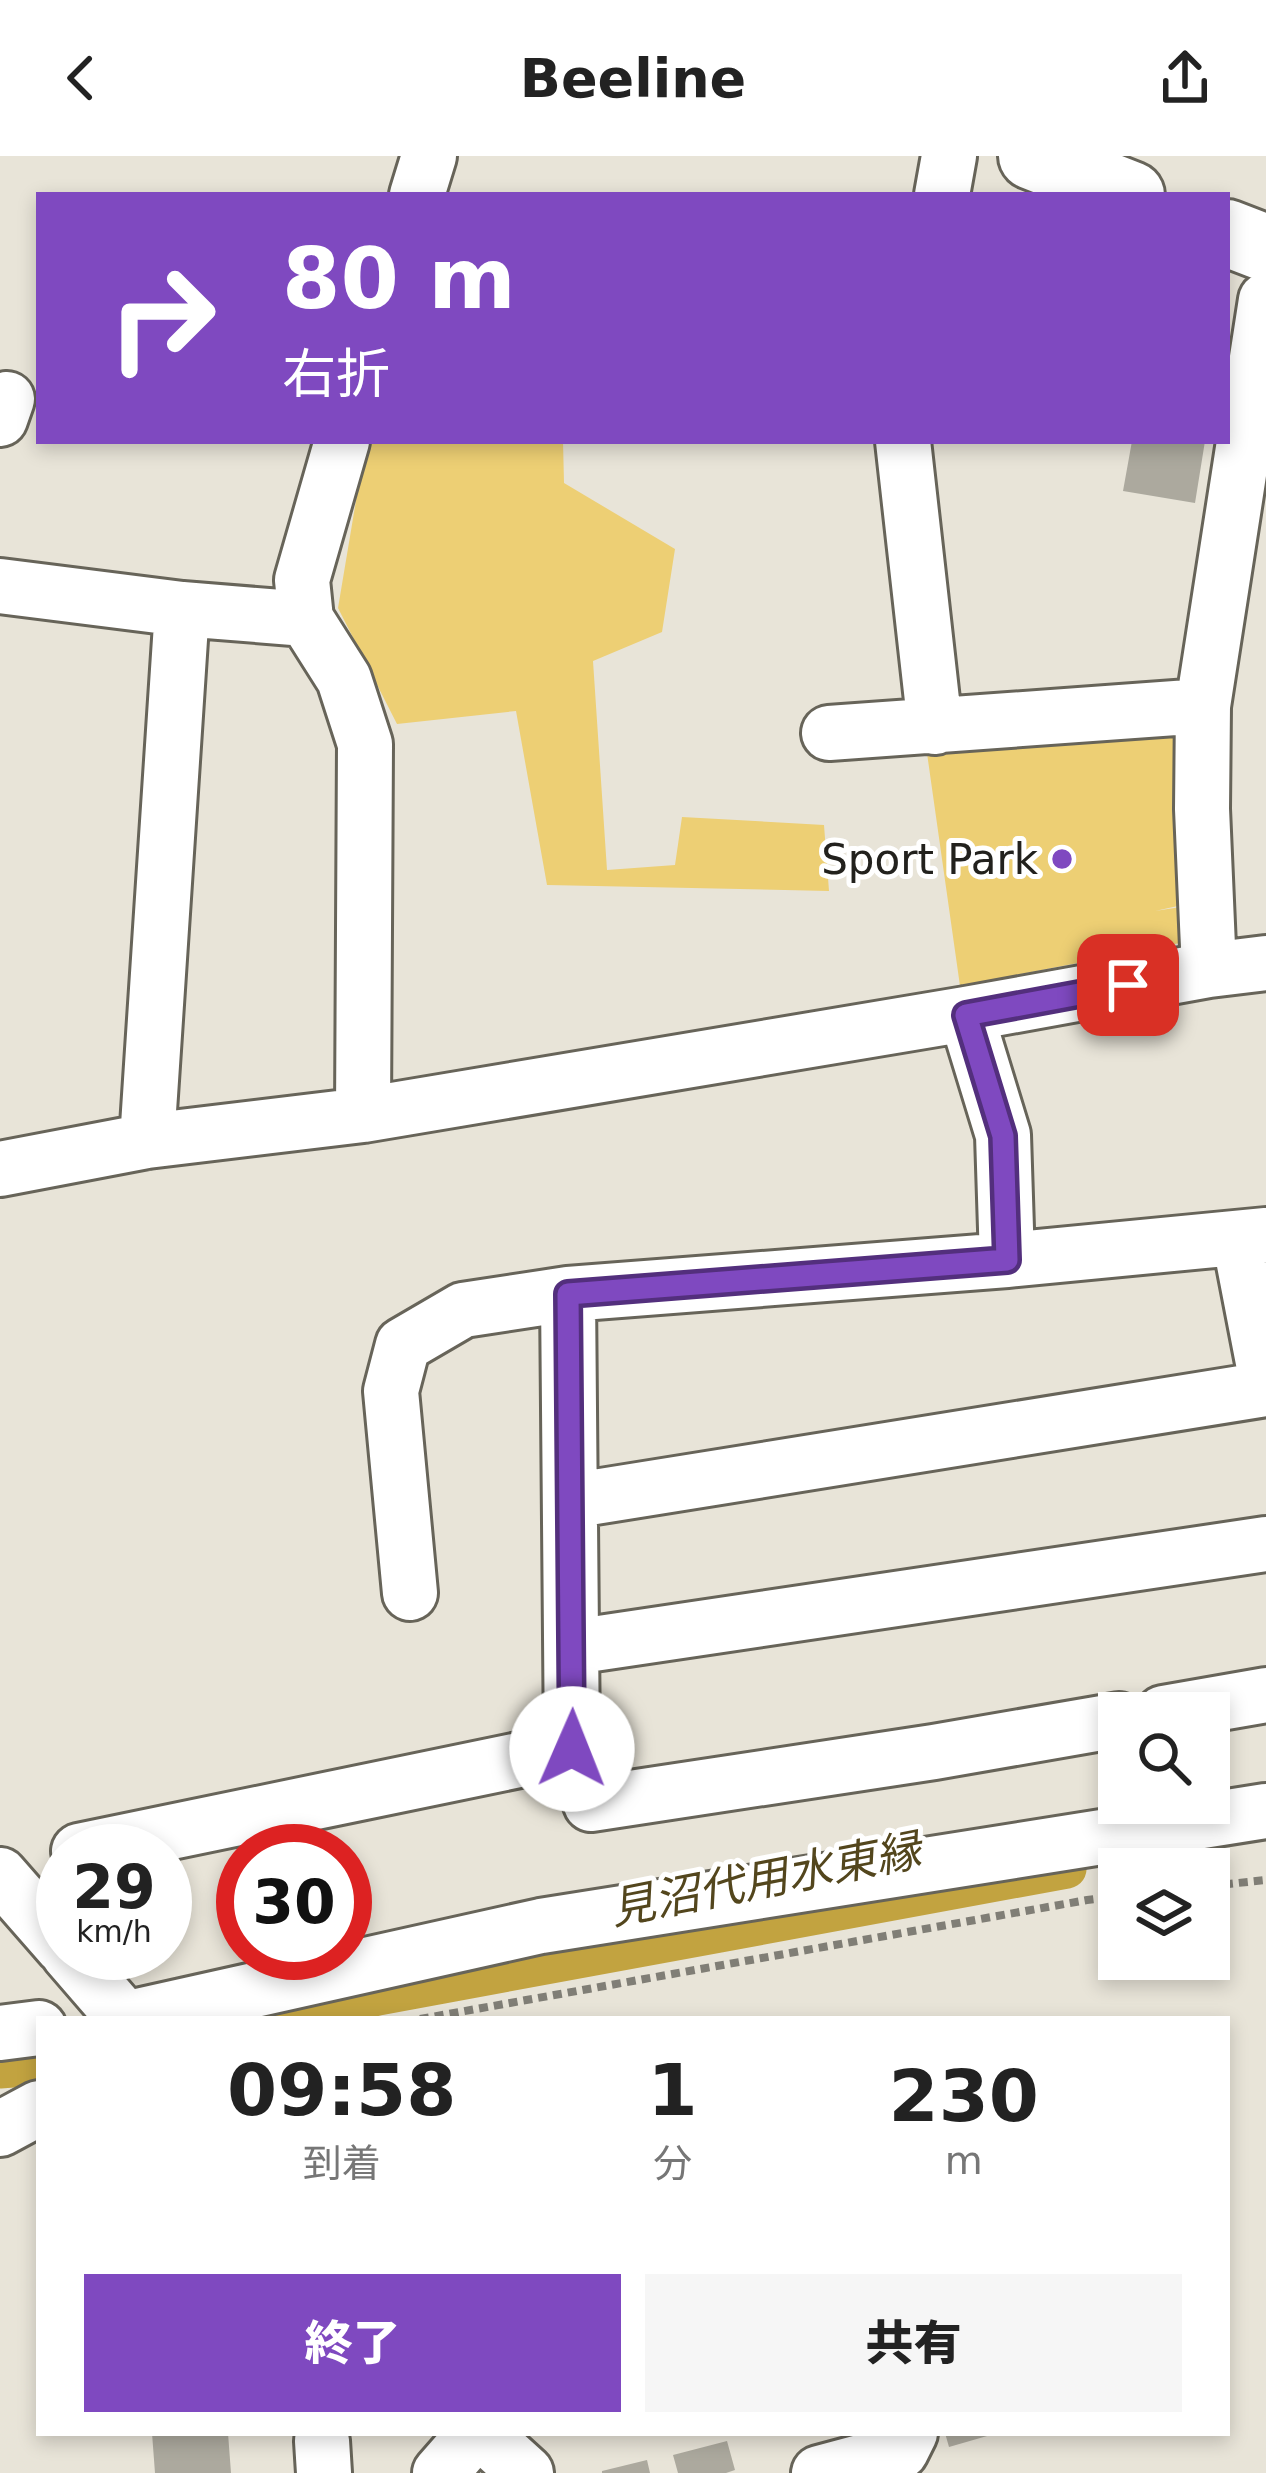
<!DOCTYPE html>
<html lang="ja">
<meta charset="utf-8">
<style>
body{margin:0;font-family:"DejaVu Sans","Noto Sans JP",sans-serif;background:#f6f6f6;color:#222;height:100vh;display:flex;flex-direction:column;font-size:45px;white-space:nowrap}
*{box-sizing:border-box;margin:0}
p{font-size:39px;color:#767676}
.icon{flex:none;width:66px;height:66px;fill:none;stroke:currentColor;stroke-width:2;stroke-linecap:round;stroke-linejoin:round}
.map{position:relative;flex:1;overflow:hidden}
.side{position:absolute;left:36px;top:1860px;width:1194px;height:420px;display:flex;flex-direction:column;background:#fff;border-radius:0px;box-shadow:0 6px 18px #0003}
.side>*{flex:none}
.hud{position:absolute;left:36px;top:36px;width:1194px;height:252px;border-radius:0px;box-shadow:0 6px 18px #0003;background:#7f49c0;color:#fff;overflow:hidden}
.controls{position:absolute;left:1098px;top:1536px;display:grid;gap:24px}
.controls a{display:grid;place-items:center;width:132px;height:132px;border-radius:0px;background:#fff;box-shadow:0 6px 18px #0003;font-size:60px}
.speed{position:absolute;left:36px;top:1668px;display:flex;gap:24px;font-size:60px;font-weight:700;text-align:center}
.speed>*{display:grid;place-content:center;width:156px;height:156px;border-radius:50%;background:#fff;box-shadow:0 6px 18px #0003;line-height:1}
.speed small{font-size:30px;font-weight:400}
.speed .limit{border:18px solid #d22;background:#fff;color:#111}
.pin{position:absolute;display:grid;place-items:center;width:102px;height:102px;color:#fff;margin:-51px;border-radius:24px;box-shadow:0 6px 18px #0006}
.me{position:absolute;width:132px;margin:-66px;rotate:1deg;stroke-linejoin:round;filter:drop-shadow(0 0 9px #0008)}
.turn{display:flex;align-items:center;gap:42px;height:252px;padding:0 48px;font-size:54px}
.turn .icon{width:156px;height:156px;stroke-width:2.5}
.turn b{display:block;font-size:84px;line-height:102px}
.eta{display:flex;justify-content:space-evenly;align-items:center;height:204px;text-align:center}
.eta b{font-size:72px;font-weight:800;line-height:84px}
.action{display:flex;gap:24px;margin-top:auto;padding:24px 48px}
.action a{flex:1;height:138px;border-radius:0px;background:#7f49c0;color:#fff;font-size:48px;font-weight:800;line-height:138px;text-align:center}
.action a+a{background:#f6f6f6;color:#222}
header{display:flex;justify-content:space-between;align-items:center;height:156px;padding:0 48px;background:#fff;font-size:54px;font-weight:800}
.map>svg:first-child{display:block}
.green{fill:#edcf74}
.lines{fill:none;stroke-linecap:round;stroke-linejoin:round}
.canal{stroke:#c2a340;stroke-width:39}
.building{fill:#aca99e}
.minor-casing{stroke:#676459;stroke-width:60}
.major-casing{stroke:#676459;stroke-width:72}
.path{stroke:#807e76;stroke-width:8;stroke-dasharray:9 6;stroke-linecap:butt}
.minor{stroke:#fff;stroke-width:54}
.major{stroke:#fff;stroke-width:66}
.route-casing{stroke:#532f7d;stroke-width:30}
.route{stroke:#7f49c0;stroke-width:21}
.poi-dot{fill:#7f49c0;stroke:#fff;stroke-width:4.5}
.labels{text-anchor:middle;stroke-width:10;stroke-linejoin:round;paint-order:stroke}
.poi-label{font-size:42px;fill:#22211d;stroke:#fff;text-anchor:end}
.water-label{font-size:45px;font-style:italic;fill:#53461d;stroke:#fff}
</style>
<header><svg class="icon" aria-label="back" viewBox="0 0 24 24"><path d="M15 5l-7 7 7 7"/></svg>Beeline<svg class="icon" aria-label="share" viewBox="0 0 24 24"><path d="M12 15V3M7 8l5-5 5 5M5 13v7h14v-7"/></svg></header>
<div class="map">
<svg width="1266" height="2317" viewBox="0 0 1266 2317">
<rect width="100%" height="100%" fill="#e8e4d8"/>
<path class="green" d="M 366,285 L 563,285 L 564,327 L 675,393 L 662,476 L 593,505 L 607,714 L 675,709 L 682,661 L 824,669 L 829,735 L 547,729 L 516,555 L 397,568 L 338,452 Z
M 1184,575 L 1187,748 L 1155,755 L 1187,750 L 1189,771 L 1180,787 L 960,830 L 924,576 Z"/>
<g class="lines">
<path class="canal" d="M 283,1863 L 378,1840 L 1067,1713
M 0,1913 L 39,1910"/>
</g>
<path class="building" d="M 1132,285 L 1205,285 L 1195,347 L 1123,335 Z
M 152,2277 L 228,2277 L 231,2317 L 155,2317 Z
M 945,2277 L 994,2277 L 994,2278 L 949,2291 Z
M 727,2285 L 735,2314 L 726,2317 L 678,2317 L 673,2299 Z
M 647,2304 L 650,2317 L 602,2317 L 602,2315 Z"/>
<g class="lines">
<g class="minor-casing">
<path id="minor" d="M 417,39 L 429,0
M 942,39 L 949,0
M 0,263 L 7,243
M 342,285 L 302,424 L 306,463 L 344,523 L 365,588 L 363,959
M 903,285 L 935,571
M 0,430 L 182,453 L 306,463
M 829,577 L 1203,550
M 1209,814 L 1202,653 L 1203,550 L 1266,144
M 966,858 L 1003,979 L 1007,1104
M 147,985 L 182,453
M 0,1013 L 147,985 L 363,959 L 966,858 L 1209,814 L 1266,807
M 1239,1082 L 1266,1222
M 568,1138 L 572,1593 L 591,1648 L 934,1596 L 1119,1564
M 570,1345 L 1266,1233
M 410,1437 L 391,1235 L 403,1189 L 463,1154 L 568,1138 L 1007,1104 L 1266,1079
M 573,1491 L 1266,1388
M 1163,1557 L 1266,1539
M 79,1695 L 572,1593
M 0,1719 L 63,1791
M 68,1797 L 125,1863
M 124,1863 L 541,1770 L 1266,1655
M 0,1877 L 39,1872
M 0,1973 L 39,1952
M 482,2277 L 526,2317
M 322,2285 L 324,2317
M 440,2317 L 475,2277
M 819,2317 L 901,2295 L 910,2277"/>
</g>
<g class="major-casing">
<path id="major" d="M 1032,0 L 1131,39
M 1227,77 L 1266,92"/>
</g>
<path class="path" d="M 1209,1730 L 1266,1724
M 420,1863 L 1087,1744 L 1119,1740"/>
<use href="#minor" class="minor"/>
<use href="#major" class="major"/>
</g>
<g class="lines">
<g class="route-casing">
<path id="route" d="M 572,1593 L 568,1138 L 1007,1104 L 1003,980 L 966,859 L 1128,829"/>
</g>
<use href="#route" class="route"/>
</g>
<circle class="poi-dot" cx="1062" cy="703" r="12"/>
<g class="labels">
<g class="poi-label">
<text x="1038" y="718">Sport Park</text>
</g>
<g class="water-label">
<text transform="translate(765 1723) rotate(-11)" y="16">見沼代用水東縁</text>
</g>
</g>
</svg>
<div class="controls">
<a><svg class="icon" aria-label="search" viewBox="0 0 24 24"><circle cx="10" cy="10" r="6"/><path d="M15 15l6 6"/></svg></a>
<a><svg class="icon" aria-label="layers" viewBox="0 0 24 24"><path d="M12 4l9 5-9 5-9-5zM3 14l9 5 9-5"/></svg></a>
</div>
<div class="speed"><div>29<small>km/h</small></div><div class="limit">30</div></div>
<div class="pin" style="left:1128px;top:829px;background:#d93025"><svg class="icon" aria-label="arrive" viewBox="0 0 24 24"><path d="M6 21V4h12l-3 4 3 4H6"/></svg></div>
<svg class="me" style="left:572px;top:1593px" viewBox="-20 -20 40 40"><circle r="19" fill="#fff"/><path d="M0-13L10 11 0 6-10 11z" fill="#7f49c0"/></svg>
<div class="hud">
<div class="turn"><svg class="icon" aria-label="right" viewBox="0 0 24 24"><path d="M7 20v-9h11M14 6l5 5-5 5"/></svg><div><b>80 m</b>右折</div></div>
</div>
<section class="side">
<div class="eta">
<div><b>09:58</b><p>到着</p></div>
<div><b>1</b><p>分</p></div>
<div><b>230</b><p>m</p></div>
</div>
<div class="action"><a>終了</a><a>共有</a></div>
</section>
</div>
